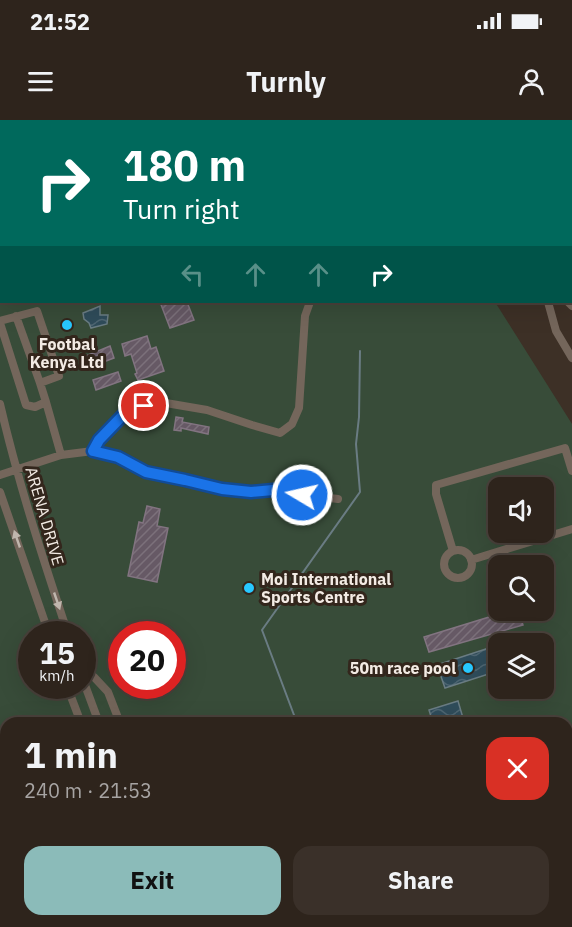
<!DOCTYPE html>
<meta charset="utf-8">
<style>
body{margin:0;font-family:"IBM Plex Sans",sans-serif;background:#3a3029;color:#f1f3f6;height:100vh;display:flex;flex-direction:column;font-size:22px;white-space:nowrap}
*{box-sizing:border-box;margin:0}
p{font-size:20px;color:#a7a4a3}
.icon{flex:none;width:33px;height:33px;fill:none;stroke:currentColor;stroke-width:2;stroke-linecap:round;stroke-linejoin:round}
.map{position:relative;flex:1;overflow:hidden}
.details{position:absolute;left:0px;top:597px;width:573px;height:210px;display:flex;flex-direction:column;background:#2e241c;border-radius:18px 18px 0 0;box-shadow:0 6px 24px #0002,0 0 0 2px #49413b}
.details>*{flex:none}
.banner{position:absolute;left:0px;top:0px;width:573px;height:183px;box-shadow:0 6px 24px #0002,0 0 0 2px #49413b;background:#00695c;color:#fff;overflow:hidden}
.tools{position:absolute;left:488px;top:357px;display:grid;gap:12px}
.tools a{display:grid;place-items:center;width:66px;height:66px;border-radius:12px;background:#2e241c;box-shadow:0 6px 24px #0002,0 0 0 2px #49413b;font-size:30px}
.speed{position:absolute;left:18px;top:501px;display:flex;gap:12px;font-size:30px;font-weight:700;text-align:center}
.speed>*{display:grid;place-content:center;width:78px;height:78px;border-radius:50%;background:#2e241c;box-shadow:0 6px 24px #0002,0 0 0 2px #49413b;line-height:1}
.speed small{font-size:15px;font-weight:400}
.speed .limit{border:9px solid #d22;background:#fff;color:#111}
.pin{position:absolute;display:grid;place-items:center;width:51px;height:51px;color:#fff;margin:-26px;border:3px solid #fff;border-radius:50%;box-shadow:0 2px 6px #0007}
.me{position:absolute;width:66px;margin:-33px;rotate:279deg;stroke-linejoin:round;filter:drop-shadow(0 0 4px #0008)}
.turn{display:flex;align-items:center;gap:21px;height:126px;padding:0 24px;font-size:27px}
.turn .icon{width:78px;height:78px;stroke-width:2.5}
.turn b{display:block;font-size:42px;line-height:51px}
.lanes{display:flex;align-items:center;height:57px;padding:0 24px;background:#0003;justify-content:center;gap:30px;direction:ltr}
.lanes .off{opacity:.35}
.round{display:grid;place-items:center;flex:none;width:63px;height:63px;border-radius:18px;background:#3a3029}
.head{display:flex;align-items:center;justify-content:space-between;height:102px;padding:0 24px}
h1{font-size:36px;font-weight:700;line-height:45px}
.action{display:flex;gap:12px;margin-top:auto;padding:12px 24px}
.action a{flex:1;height:69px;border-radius:18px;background:#8bbbb9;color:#111;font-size:24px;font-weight:700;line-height:69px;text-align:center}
.action a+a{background:#3a3029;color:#f1f3f6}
.status{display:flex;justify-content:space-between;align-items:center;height:42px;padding:0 30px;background:#2e241c;direction:ltr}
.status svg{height:16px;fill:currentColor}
header{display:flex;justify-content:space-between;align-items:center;height:78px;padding:0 24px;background:#2e241c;font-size:27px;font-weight:700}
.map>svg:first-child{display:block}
.garden{fill:#384c39;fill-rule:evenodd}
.water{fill:url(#water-waves);stroke:#6a7c83;stroke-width:1.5}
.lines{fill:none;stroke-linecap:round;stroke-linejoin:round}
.stream{stroke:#6a7c83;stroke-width:2}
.building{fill:url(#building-hatch);stroke:#827481;stroke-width:1.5}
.minor{stroke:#74665b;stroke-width:8}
.major{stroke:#bb9159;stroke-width:9}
.highway{stroke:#ebad58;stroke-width:10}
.oneway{fill:#c0b6ad}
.route-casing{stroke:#114b97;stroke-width:15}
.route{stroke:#1a73e8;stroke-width:10}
.poi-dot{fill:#28c8ff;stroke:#33261c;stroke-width:2}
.labels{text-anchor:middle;stroke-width:6;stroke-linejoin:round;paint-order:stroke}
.poi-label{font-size:16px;font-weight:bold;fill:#f3ebe4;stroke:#33261c}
.street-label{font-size:16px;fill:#f3ebe4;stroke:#33261c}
</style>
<div class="status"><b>21:52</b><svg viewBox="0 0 49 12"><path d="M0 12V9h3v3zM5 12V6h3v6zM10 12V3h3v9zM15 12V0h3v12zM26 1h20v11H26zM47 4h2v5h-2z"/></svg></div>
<header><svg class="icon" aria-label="menu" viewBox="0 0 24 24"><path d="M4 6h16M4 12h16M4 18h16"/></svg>Turnly<svg class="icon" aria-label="person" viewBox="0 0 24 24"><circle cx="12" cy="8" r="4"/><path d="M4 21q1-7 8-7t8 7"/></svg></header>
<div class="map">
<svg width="572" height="807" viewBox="0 0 572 807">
<defs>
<pattern id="water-waves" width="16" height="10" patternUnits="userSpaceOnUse" patternTransform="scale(1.5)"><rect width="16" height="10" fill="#2f4c5a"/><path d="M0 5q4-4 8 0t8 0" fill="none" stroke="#4e6672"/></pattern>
<pattern id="building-hatch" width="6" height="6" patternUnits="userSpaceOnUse" patternTransform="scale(1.5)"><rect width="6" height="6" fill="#665965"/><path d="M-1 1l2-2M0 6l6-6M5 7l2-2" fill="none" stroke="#7c717b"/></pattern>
</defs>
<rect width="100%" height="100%" fill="#3d3026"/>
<path class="garden" d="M 1,124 L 2,182 L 495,182 L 572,304 L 572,807 L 0,807 L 0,125 ZM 498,368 L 543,368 L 543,412 L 498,412 ZM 498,446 L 543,446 L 543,490 L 498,490 ZM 32,514 L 82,514 L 82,566 L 32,566 ZM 122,514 L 172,514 L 172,566 L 122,566 ZM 498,524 L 543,524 L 543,568 L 498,568 ZM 6,603 L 567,603 L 567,801 L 6,801 Z"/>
<path class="water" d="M 100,186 L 100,195 L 108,195 L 107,204 L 91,208 L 89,203 L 84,199 L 83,193 Z
M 495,526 L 498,536 L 498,551 L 445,568 L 437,545 Z
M 458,581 L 463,598 L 445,603 L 433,603 L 429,590 Z"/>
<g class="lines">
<path class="stream" d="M 297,603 L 262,510 L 360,372 L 356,324 L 359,297 L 360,231
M 392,801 L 396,807"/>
</g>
<path class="building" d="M 160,182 L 187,182 L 194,200 L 170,208 Z
M 147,216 L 151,229 L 156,227 L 164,251 L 138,260 L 135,254 L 137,253 L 131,234 L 125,236 L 122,224 Z
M 110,226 L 114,238 L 90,247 L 86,236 Z
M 118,252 L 121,261 L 96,270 L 93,260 Z
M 176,297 L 183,298 L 182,302 L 209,307 L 208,314 L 181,308 L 181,311 L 174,310 Z
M 147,386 L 160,389 L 157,406 L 168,408 L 157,462 L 128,456 L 139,402 L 143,403 Z
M 512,490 L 518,490 L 523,505 L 429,532 L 424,517 Z"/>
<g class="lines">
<path class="minor" d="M 184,0 L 184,2
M 171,2 L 171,0
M 409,2 L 411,0
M 0,90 L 2,90
M 0,114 L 2,113
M 0,140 L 2,138
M 548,182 L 556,211 L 572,238
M 568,182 L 572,186
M 0,201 L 37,191 L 59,256 L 40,263 L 16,196
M 0,203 L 26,285 L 35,287 L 46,282 L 61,335
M 40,263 L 46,282
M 0,284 C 18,362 43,439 68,514
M 93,331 L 99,320 L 128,290 L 160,282 L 207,290 L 252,305 L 280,313 L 292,304 L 299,288 L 305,196 L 310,182
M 0,355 L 61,335 L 93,331 L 118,337 L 146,352 L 185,360 L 222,369 L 251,372 L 273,371 L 338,379
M 0,372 L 49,514
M444 444a14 14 0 1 1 28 0a14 14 0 1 1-28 0Z
M 453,431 L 436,374 L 436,365 L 565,328 L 572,351
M 471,440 L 572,409
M 82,547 L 94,557 L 108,572 L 120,603
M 82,557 L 99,603
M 67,566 L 81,603
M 567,634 L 572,632
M 0,734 L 6,733
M 0,748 L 6,748
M 567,764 L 572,780
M 224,801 L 226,807
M 244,801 L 246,807
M 559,801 L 560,807
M 9,807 L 11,801"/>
<path class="major" d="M 476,0 L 477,2
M 545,0 L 546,2
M 572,41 L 572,42
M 572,143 L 572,144"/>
<path class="highway" d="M 498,0 L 499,2
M 526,0 L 527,2
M 572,70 L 572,71
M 572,109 L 572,110"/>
</g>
<defs><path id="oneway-solid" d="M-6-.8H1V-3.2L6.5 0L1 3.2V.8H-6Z" transform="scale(1.5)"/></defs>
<g class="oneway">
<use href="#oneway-solid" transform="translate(17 419) rotate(-109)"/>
<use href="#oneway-solid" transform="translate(57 481) rotate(71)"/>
</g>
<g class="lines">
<g class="route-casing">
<path id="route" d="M 144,286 L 128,290 L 99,320 L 93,331 L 118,337 L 146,352 L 185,360 L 222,369 L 251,372 L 273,370 L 302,375"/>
</g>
<use href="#route" class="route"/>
</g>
<g class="poi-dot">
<circle cx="67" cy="205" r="6"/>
<circle cx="249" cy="468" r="6"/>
<circle cx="468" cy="548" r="6"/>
</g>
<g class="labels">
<g class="poi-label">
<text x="67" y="230">Footbal<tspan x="67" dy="18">Kenya Ltd</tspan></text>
<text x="261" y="465" text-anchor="start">Moi International<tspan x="261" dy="18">Sports Centre</tspan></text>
<text x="456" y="554" text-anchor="end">50m race pool</text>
</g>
<g class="street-label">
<text transform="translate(45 396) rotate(74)" y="6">ARENA DRIVE</text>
</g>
</g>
</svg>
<div class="tools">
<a><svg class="icon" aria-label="sound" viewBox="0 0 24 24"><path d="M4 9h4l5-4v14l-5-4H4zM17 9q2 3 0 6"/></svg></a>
<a><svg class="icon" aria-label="search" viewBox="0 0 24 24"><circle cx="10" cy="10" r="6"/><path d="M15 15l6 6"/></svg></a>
<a><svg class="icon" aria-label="layers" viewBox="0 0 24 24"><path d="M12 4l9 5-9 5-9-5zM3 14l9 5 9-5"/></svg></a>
</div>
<div class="speed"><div>15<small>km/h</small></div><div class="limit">20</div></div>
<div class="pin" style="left:144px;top:286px;background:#d93025"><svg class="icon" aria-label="arrive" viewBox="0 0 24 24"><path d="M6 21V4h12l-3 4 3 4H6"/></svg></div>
<svg class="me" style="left:302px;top:375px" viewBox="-20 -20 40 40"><circle r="17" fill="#1a73e8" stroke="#fff" stroke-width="3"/><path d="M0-11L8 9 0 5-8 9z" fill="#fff"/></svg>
<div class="banner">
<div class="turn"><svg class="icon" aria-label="right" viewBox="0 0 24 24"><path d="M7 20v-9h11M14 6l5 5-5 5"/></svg><div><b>180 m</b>Turn right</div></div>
<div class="lanes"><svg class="icon off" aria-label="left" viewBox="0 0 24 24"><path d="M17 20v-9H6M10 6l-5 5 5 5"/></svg><svg class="icon off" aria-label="ahead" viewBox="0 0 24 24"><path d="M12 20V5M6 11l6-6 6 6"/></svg><svg class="icon off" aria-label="ahead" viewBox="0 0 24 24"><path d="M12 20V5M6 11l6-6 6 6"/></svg><svg class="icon" aria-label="right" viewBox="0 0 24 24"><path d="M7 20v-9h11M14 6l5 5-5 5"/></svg></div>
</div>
<section class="details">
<div class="head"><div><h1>1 min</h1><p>240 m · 21:53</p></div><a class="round" style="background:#d93025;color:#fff"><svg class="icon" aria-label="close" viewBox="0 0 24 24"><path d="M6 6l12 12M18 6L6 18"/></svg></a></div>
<div class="action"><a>Exit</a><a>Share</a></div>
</section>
</div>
